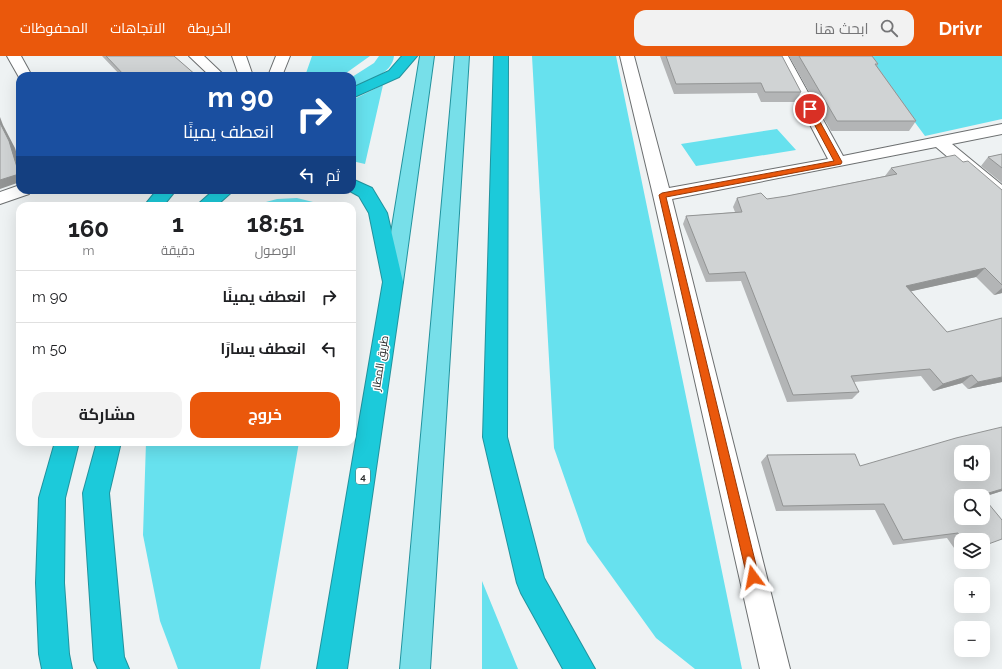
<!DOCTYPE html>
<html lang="ar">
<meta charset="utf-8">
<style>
body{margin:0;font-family:Raleway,Cairo,sans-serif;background:#f2f2f2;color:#202124;direction:rtl;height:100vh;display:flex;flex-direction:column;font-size:15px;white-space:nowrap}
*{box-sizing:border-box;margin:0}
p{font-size:13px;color:#757577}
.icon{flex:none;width:22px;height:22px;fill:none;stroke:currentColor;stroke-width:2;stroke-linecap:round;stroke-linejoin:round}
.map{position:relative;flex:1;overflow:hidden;direction:ltr}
.panel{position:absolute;left:16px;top:146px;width:340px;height:244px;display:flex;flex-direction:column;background:#fff;border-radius:12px;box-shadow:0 4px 16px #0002;direction:rtl}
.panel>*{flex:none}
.banner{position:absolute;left:16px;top:16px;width:340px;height:122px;border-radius:12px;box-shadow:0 4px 16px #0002;direction:rtl;background:#1a4fa0;color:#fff;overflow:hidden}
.tools{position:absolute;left:954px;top:389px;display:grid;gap:8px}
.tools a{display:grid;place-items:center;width:36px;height:36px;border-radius:8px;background:#fff;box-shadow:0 4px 16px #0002;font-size:20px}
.pin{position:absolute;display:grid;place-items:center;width:34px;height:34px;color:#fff;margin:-17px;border:2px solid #fff;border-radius:50%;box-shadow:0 1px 4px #0007}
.me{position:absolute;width:44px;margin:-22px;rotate:347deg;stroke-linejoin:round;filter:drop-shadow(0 0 3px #0008)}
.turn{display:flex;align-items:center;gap:14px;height:84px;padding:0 16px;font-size:18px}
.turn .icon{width:52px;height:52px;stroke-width:2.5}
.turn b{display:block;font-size:28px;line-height:34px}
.then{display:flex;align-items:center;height:38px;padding:0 16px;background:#0003;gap:8px;font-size:15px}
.eta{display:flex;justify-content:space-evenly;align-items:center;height:68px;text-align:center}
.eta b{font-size:24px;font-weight:700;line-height:28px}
.button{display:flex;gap:8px;margin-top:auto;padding:8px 16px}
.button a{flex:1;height:46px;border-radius:12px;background:#ea580c;color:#fff;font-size:16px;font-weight:700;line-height:46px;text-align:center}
.button a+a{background:#f2f2f2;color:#202124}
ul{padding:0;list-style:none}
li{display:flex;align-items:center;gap:12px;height:52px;padding:0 16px;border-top:1px solid #e0e0e0}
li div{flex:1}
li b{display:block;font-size:15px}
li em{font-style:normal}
header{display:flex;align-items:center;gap:24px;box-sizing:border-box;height:56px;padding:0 20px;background:#ea580c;color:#fff}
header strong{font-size:19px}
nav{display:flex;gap:22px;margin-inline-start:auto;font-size:14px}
.search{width:280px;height:36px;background:#f2f2f2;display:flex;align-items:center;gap:10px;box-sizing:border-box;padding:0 14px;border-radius:12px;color:#757577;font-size:15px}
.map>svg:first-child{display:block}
.green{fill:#67e1ee}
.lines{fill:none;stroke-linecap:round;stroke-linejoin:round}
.minor-casing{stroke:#6c6f70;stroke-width:2}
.major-casing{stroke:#22939e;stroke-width:2}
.highway-casing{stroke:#22939e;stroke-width:2}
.minor{fill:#fff;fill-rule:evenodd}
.major{fill:#77dfe9;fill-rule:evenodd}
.highway{fill:#1ccada;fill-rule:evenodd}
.wall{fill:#b3b5b6}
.shaded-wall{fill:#929494}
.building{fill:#d0d3d4;stroke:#929494;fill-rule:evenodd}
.route{fill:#ea580c;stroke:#983908}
.labels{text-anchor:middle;stroke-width:3;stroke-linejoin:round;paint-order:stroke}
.shield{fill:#feffff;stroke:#6b6d6d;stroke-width:1}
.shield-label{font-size:10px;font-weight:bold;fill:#2c2e2e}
.street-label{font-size:11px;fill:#2c2e2e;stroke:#feffff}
</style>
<header>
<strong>Drivr</strong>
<div class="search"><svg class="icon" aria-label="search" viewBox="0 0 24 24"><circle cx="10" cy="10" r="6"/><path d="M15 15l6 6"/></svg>ابحث هنا</div>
<nav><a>الخريطة</a><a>الاتجاهات</a><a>المحفوظات</a></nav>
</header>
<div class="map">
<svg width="1002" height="613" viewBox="0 0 1002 613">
<rect width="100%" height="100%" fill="#eef2f3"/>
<path class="green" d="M 312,0 L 370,0 L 342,20 L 305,20 Z
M 379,0 L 394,0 C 392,19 367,24 352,32 L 352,21 L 374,7 Z
M 532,0 L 616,0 L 742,613 L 695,613 L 656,582 L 587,486 L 554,392 Z
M 866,0 L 1002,0 L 1002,63 L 925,80 Z
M 383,29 L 365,108 L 352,105 L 352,44 Z
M 777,73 L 796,94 L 696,110 L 681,88 Z
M 297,142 L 313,146 L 318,150 L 251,150 L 277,143 Z
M 146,386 L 299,386 L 260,613 L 178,613 L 160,565 L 143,479 Z
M 482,525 L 518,613 L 482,613 Z"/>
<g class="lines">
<g class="minor-casing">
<path id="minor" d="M 7,0 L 21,0 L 32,20 L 20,20 L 20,23 Z
M 189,0 L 204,0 L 225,20 L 210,20 Z
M 232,0 L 246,0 L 253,20 L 239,20 Z
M 276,0 L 290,0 L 282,20 L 268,20 Z
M 620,0 L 634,0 L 669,132 L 828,103 L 774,0 L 788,0 L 843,100 L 1002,68 L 1002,78 L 952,88 L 1002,129 L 1002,144 L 996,142 L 936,91 L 672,143 L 790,613 L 760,613 L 653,139 Z
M 20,129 L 20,134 L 32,134 L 29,138 L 0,148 L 0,136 Z"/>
</g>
<g class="major-casing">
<path id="major" d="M 420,0 L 434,0 L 403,226 L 400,231 L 393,233 L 386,231 L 383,226 Z
M 455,0 L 469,0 L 430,613 L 400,613 Z"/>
</g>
<g class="highway-casing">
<path id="highway" d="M 402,0 L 417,0 L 399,21 L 352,42 L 352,32 L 389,15 Z
M 494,0 L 508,0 L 507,381 L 544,522 L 595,613 L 563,613 L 521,537 L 517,527 L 483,381 Z
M 352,123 L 372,132 L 387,157 L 403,226 L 347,613 L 317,613 L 383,226 L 369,157 L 359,140 L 348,134 L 352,134 Z
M 157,134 L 176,134 L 163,150 L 144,150 Z
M 214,134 L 234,134 L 216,150 L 196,150 Z
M 55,386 L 79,386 L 65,442 L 64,527 L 69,598 L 72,613 L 42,613 L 39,598 L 36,527 L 39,442 Z
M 97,386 L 121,386 L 109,437 L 124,601 L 129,613 L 98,613 L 94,604 L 83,437 Z"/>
</g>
<use href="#minor" class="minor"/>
<use href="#major" class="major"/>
<use href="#highway" class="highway"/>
</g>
<path class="wall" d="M 102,0 L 174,0 L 197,20 L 121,20 Z
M 660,0 L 782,0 L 801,36 L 796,46 L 761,46 L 757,37 L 674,38 Z
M 789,0 L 872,0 L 878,8 L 877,10 L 916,65 L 909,75 L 831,75 Z
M 1002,98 L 1002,127 L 981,110 L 988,101 Z
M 963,106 L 1002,134 L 1002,237 L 994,239 L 976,221 L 911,235 L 947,276 L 1002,326 L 968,333 L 962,327 L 933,335 L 921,320 L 854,326 L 859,336 L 852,343 L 787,346 L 741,225 L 706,226 L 683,168 L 686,160 L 735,156 L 733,151 L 737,142 L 767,143 L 787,140 L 885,120 L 891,112 Z
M 767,399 L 860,410 L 1002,435 L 983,441 L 983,484 L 961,484 L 961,499 L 959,499 L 947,482 L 893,489 L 875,454 L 776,455 L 761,406 Z"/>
<path class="shaded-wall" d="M 0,61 L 3,69 L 15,92 L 20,108 L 20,126 L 0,133 Z
M 985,212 L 976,221 L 899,238 L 906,230 Z
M 1002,232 L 1002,237 L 994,239 Z
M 972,319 L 962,327 L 933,335 L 943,328 Z
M 1002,321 L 1002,326 L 968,333 L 978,326 Z
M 1002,433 L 1002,435 L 983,441 L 983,440 L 980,440 Z"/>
<path class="building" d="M 106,0 L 174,0 L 197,20 L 125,20 Z
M 666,0 L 782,0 L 801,36 L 765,36 L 761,27 L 676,28 Z
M 799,0 L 872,0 L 878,8 L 875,8 L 916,65 L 837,65 Z
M 0,67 L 9,85 L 19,118 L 0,124 Z
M 1002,98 L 1002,112 L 988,101 Z
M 955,99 L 963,106 L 968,105 L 1002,134 L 1002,229 L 985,212 L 906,230 L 947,276 L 1002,262 L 1002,321 L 978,326 L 972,319 L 943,328 L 930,313 L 851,320 L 859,336 L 793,339 L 745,216 L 709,218 L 686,160 L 742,156 L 737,142 L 761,137 L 767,143 L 787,140 L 897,118 L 891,112 Z
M 1002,371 L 1002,433 L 982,439 L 983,440 L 961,440 L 961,462 L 983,462 L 983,441 L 1002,464 L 1002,483 L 983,490 L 983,484 L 963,484 L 958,477 L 903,484 L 884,448 L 783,450 L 767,399 L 855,398 L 860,410 L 956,382 ZM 961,396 L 983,396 L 983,418 L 961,418 Z"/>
<path class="route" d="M 807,52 L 813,53 L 842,106 L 841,108 L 666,141 L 759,521 L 757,525 L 753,527 L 749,525 L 747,521 L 659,139 L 662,137 L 834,105 L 806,53 Z"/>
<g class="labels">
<rect class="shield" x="356" y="412" width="14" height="16" rx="3"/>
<g class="shield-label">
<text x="363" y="424">4</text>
</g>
<g class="street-label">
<text transform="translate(380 307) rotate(-81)" y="4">طريق المطار</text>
</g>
</g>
</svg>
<div class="tools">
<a><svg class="icon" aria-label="sound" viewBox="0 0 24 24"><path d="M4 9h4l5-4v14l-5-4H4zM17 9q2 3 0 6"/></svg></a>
<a><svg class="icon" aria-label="search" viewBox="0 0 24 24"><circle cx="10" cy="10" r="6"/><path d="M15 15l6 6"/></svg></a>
<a><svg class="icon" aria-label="layers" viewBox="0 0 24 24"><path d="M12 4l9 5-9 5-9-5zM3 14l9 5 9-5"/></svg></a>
<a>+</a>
<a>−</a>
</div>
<div class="pin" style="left:810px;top:53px;background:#d93025"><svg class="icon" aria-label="arrive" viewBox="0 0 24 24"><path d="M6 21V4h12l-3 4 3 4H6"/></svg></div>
<svg class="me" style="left:753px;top:521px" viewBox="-20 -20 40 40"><path d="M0-17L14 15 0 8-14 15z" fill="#ea580c" stroke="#fff" stroke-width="4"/></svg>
<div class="banner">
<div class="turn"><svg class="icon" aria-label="right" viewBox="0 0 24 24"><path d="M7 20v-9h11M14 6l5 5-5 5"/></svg><div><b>90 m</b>انعطف يمينًا</div></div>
<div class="then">ثم<svg class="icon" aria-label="left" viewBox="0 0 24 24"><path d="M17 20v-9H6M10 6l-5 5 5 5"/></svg></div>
</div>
<section class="panel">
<div class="eta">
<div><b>18:51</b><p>الوصول</p></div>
<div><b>1</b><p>دقيقة</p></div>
<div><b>160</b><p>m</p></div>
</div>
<ul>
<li><svg class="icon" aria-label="right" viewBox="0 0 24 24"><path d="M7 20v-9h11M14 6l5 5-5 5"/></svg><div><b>انعطف يمينًا</b></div><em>90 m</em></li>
<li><svg class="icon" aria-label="left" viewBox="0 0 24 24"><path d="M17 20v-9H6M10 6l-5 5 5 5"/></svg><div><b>انعطف يسارًا</b></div><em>50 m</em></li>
</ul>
<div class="button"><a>خروج</a><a>مشاركة</a></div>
</section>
</div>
